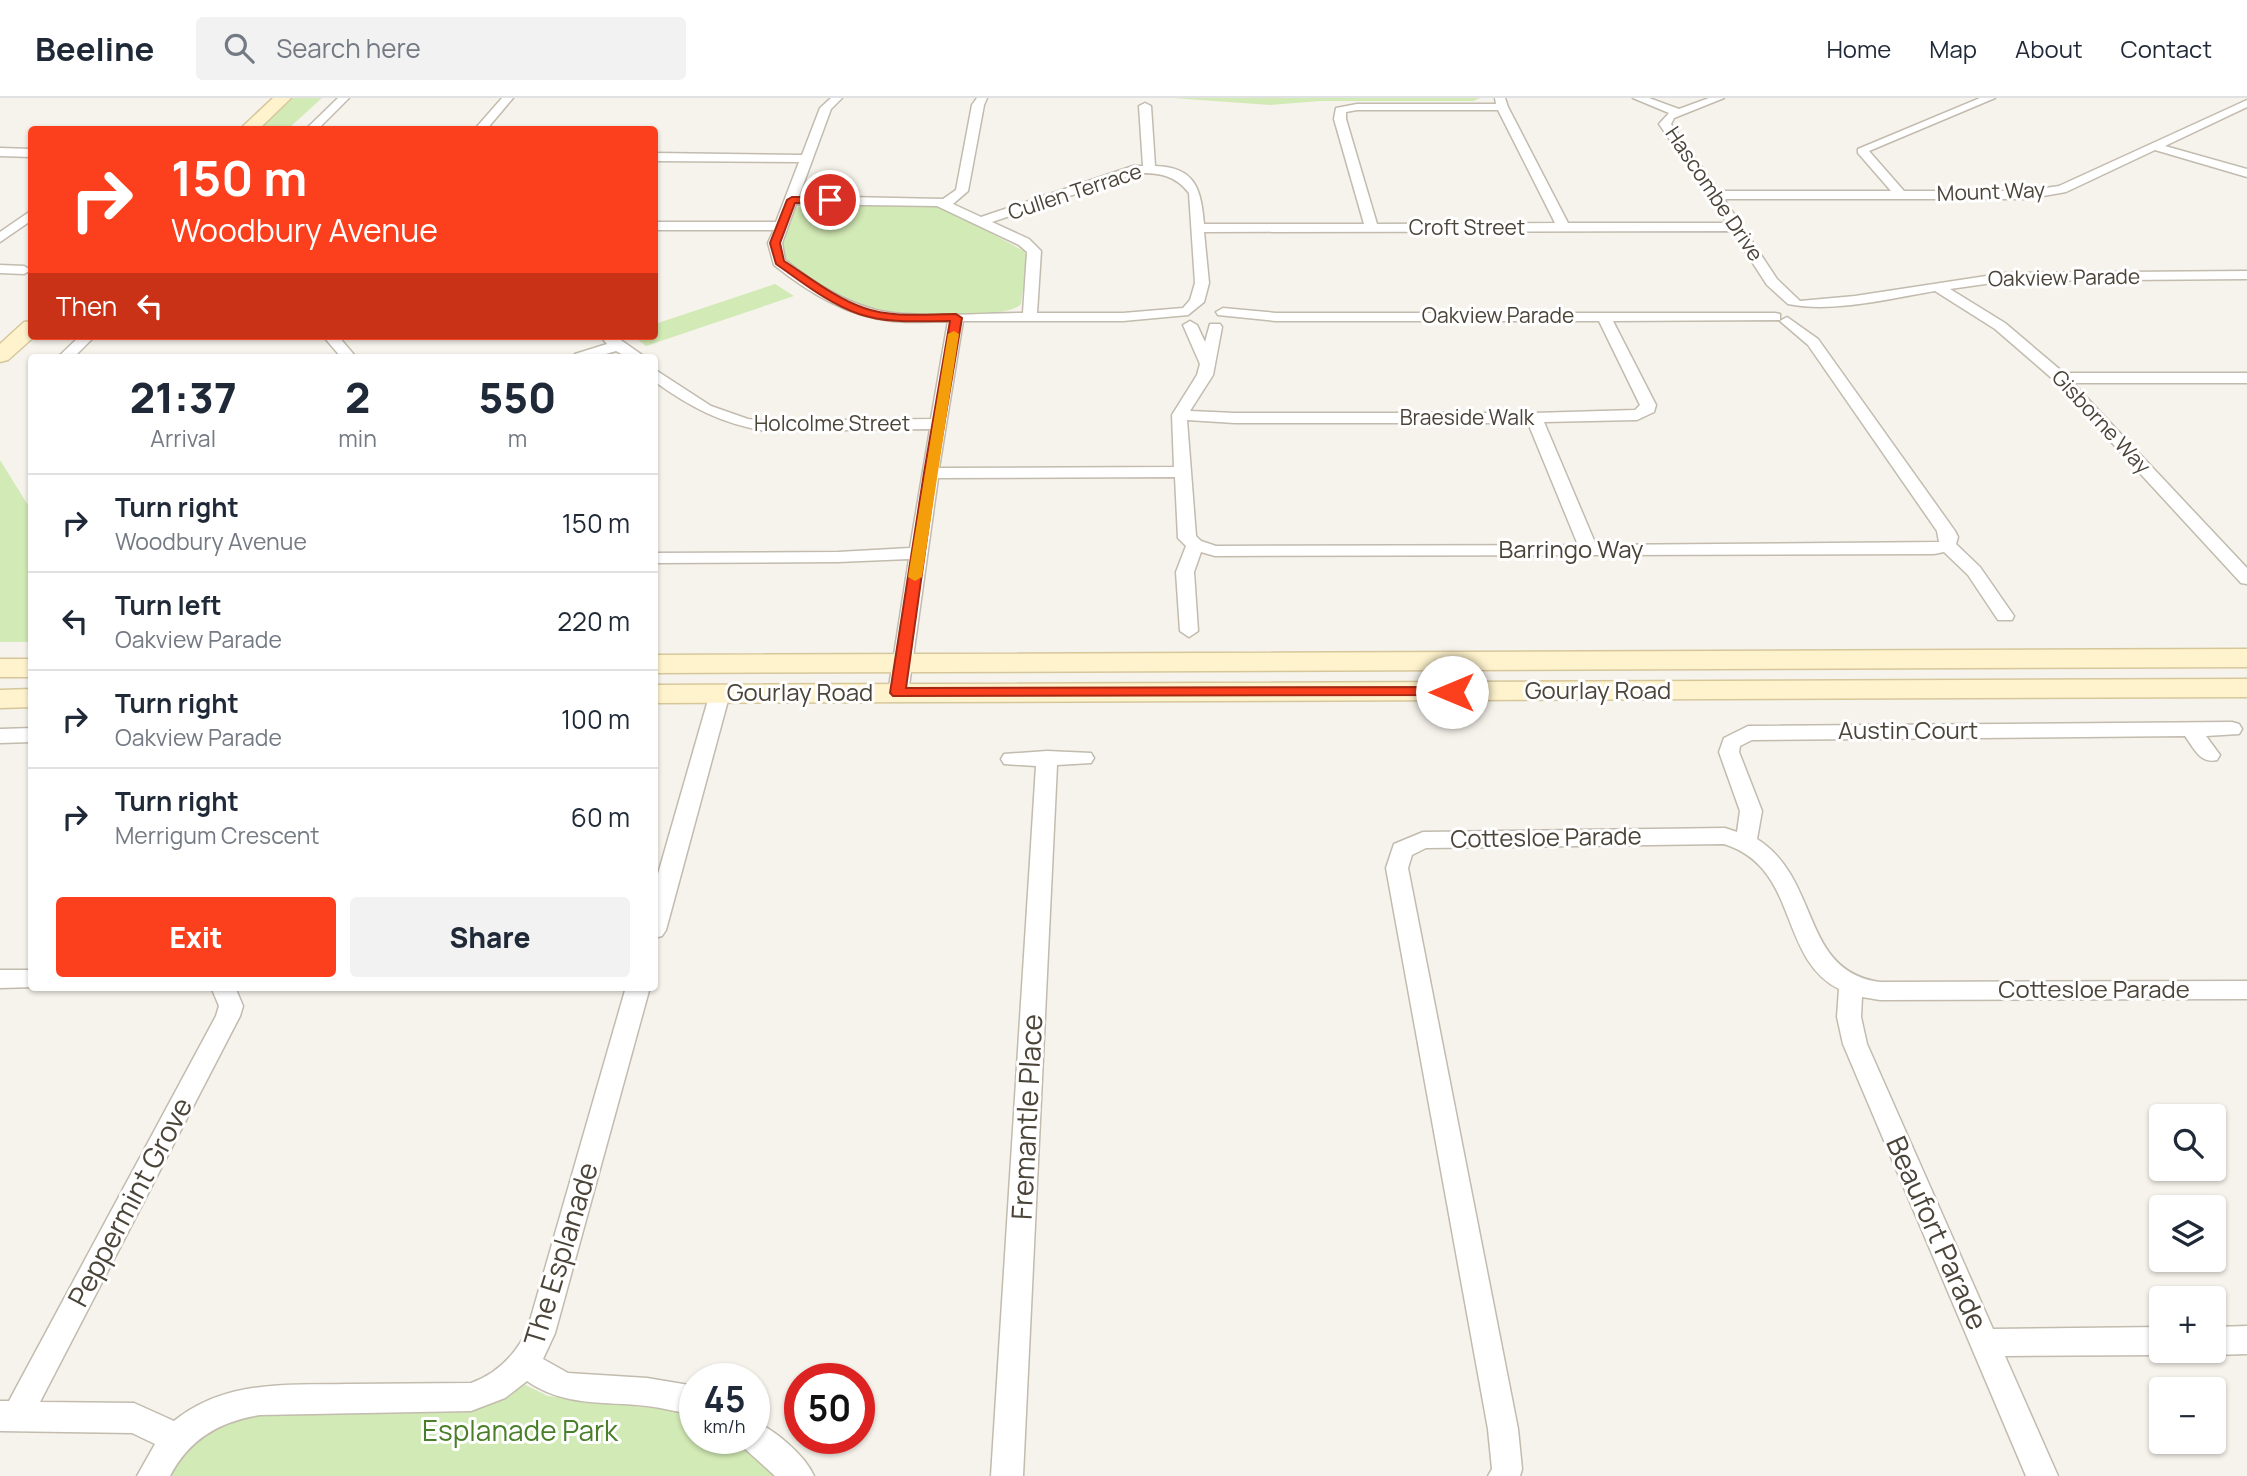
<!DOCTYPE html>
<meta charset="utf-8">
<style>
body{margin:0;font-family:Manrope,sans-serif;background:#f2f2f3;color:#1f2937;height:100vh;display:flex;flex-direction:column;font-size:26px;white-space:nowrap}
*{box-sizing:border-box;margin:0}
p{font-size:23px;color:#747a83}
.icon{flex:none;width:38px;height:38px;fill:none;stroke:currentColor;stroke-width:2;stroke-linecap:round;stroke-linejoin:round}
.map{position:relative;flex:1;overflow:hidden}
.sheet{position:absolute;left:28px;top:256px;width:630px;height:637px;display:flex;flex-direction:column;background:#fff;border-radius:7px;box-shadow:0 2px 5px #0004}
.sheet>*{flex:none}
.top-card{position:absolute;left:28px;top:28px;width:630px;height:214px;border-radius:7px;box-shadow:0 2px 5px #0004;background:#fc3f1d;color:#fff;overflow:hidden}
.buttons{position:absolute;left:2149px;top:1006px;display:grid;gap:14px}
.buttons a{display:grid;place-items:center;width:77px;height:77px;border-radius:7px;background:#fff;box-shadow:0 2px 5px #0004;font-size:35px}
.speed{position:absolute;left:679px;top:1265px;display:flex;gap:14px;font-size:35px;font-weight:700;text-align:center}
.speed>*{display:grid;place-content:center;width:91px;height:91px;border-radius:50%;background:#fff;box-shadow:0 2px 5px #0004;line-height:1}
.speed small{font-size:18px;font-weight:400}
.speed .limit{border:10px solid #d22;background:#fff;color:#111}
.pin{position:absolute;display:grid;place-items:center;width:60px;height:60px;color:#fff;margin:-30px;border:4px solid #fff;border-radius:50%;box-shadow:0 2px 7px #0007}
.me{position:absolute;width:77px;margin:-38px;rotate:270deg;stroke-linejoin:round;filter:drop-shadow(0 0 5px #0008)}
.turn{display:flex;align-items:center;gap:24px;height:147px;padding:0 28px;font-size:32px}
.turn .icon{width:91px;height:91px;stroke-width:2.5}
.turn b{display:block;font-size:49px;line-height:60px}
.then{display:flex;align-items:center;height:66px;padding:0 28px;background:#0003;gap:14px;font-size:26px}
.eta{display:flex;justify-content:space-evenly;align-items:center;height:119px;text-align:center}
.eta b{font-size:42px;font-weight:800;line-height:49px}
.action{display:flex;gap:14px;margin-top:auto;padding:14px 28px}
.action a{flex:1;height:80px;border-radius:7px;background:#fc3f1d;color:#fff;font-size:28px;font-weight:800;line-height:80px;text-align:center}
.action a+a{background:#f2f2f3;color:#1f2937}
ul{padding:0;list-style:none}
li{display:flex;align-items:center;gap:21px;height:98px;padding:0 28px;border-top:2px solid #e0e1e3}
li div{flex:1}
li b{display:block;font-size:26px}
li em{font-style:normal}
header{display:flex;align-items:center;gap:42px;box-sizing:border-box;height:98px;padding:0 35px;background:#fff;border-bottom:2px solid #e0e1e3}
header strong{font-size:33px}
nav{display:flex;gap:38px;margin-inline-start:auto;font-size:24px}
.search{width:490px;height:63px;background:#f2f2f3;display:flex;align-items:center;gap:18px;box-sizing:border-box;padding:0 24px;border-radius:7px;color:#747a83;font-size:26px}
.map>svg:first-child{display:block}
.green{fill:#d2eab5}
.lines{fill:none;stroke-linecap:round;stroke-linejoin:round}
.street-casing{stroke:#c2bbae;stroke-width:3}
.secondary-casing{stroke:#d6c79b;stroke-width:3}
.street{fill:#fff;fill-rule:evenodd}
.secondary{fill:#fff3cd;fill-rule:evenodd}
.route{fill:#fc3f1d;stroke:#a42913;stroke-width:2}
.slow{fill:#f59e0b}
.labels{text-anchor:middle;stroke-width:6;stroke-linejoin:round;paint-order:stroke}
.far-street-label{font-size:21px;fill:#4b4439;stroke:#fff}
.street-label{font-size:24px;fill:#4b4439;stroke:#fff}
.near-street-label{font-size:28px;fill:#4b4439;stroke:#fff}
.near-park-label{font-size:28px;fill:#4a7f2a;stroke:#fff}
</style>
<header>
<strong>Beeline</strong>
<div class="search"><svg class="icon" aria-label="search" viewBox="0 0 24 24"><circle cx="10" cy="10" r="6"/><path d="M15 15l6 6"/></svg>Search here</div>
<nav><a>Home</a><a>Map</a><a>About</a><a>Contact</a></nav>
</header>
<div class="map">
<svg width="2247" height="1378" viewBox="0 0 2247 1378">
<rect width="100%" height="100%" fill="#f6f3ec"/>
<path class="green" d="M 293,0 L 322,0 L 288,31 L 258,32 Z
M 1173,0 L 1480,0 L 1473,3 L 1320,3 L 1270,7 Z
M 815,105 L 931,107 L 944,110 L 1024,153 L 1027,160 L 1021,206 C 1007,224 878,216 854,207 C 830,198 807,177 786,163 C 776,146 788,128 794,110 Z
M 775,186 L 794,198 L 646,248 L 633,238 L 654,238 L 655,226 Z
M 0,362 L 31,412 L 31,544 L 0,544 Z
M 511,1280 L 548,1298 L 695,1315 L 695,1340 L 743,1341 L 786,1378 L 154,1378 L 198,1324 L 273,1302 L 397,1315 L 490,1302 Z"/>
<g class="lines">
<g class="street-casing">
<path id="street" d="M 338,0 L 349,0 L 317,32 L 305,32 Z
M 502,0 L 513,0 L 486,32 L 474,32 Z
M 831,0 L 842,0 L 831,11 L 799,98 L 943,101 L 956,92 L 972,7 L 977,0 L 987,0 L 984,7 L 968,93 L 953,106 L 981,119 L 1133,68 L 1143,68 L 1139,8 L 1145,5 L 1151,8 L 1155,68 C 1196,69 1201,92 1204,126 L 1364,126 L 1334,21 L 1336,10 L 1357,6 L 1496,6 L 1495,0 L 1505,0 L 1508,9 L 1568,125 L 1727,125 L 1659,26 L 1669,15 L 1633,0 L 1649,0 L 1679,11 L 1709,0 L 1724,0 L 1674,20 L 1671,26 L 1719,93 L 1891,93 L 1858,55 L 1858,51 L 1980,0 L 1995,0 L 1869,53 L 1904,93 L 2026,93 L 2059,88 L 2247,2 L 2247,9 L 2165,48 L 2247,71 L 2247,79 L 2155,52 L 2066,94 L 2026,101 L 1724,101 L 1777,181 L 1800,203 L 1855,198 L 2006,175 L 2247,173 L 2247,181 L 2006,183 L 1950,191 L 2005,225 L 2064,275 L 2247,275 L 2247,285 L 2073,285 L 2247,470 L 2247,486 L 2241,485 L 2055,283 L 1995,231 L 1935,193 C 1887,201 1833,215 1788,206 L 1767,187 L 1732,133 L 1204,134 L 1209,185 L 1204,204 L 1188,217 L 1123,223 L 963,223 L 939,370 L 1174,369 L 1172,317 L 1197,277 L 1200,266 L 1183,227 L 1190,223 L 1197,227 L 1205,244 L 1210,226 L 1220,226 L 1222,229 L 1213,277 L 1190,313 L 1235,315 L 1534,315 L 1635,312 L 1640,307 L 1599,223 L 1276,223 L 1218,217 L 1216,214 L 1223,210 L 1276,215 L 1775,215 L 1780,216 L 1780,222 L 1613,223 L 1656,307 L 1654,314 L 1637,322 L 1544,324 L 1596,447 L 1939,444 L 1937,433 L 1808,247 L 1780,223 L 1787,219 L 1818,241 L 1955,433 L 1958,439 L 1956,446 L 1980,469 L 2014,518 L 2012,522 L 1998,522 L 1968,477 L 1944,454 L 1934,456 L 1215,458 L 1201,454 L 1194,474 L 1198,533 L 1189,539 L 1180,533 L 1176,474 L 1186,448 L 1178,440 L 1175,379 L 938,380 L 908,595 L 905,599 L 891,599 L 888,595 L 909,461 L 838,464 L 654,465 L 654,455 L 838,454 L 910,450 L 930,331 L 766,333 C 722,326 690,309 654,283 L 654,271 L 711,308 L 748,321 L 766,323 L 931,321 L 948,223 C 930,223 911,225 893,223 C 848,219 808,194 774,167 L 768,145 L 774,132 L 654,132 L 654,124 L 776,124 L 799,64 L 654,63 L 654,55 L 802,57 L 820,10 ZM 1357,12 L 1498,12 L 1555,125 L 1377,126 L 1346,21 L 1346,14 ZM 1138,75 C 1160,75 1175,77 1189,95 L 1195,185 L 1190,202 L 1183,210 L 1123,215 L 1037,215 L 1041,153 L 1029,141 L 992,124 ZM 796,106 L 937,108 L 1019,147 L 1027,154 L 1023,215 C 982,215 914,221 876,212 C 842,203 812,184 785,162 L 782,145 ZM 1187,322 L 1235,325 L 1528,325 L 1578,447 L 1216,448 L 1201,443 L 1196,438 Z
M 0,50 L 32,51 L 32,59 L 0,58 Z
M 32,112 L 32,122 L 0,144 L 0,134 Z
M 0,167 L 24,168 L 31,172 L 24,176 L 0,175 Z
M 80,238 L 95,238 L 74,259 L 58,259 Z
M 323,238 L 338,238 L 356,259 L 341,259 Z
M 603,238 L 615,238 L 645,259 L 627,259 L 616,253 L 596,259 L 573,259 L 575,256 L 607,246 L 602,240 Z
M 720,589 L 727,591 L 730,595 L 666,832 L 662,838 L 654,840 L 654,790 L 710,595 L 713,591 Z
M 2232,624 L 2239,626 L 2242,631 L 2239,636 L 2206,638 L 2220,657 L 2217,662 C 2200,666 2194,650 2185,638 L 1752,642 L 1740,648 L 1739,654 L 1762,713 L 1757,741 C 1821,781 1800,873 1880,884 L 2247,883 L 2247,901 L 1880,902 L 1862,899 L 1861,919 L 1867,946 L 1993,1231 L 2161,1229 L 2161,1253 L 2170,1253 L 2161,1257 L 2005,1258 L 2058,1378 L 2026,1378 L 1843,946 L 1837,919 L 1839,891 C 1777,859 1800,770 1724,746 L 1426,750 L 1412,757 L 1408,770 L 1518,1331 L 1522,1371 L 1520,1378 L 1488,1378 L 1492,1371 L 1488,1331 L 1386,770 L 1394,746 L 1423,734 L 1725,730 L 1737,734 L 1740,713 L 1719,654 L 1724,640 L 1748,628 Z
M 32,630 L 32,644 L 0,645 L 0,631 Z
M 1047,653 L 1091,655 L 1094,660 L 1091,665 L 1057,667 L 1023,1378 L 991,1378 L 1036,668 L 1004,666 L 1001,661 L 1004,656 Z
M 0,872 L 32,872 L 32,889 L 36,889 L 0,890 Z
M 211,889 L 235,889 L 243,908 L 240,918 L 40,1304 L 134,1305 L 174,1323 C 225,1282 286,1287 348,1286 C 389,1286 430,1285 471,1285 C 497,1276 515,1257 527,1233 L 626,889 L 650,889 L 555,1235 L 543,1261 L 568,1275 L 647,1280 L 695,1288 L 695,1317 C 679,1314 663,1310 647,1308 C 604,1303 564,1309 527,1283 L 505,1300 L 471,1313 L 260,1317 C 220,1323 189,1341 170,1378 L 137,1378 L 155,1346 L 132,1335 L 0,1333 L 0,1303 L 9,1303 L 216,918 L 219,908 Z
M 2247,1228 L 2247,1256 L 2214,1257 L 2205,1253 L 2214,1253 L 2214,1229 Z
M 754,1323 C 775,1332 805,1357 814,1378 L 775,1378 L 743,1349 L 740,1340 L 754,1340 Z"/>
</g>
<g class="secondary-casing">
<path id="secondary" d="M 273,0 L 291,0 L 258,32 L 239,32 Z
M 32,223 L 32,238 L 35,238 L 8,262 L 0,264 L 0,246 L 24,224 Z
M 2247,551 L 2247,569 L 654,575 L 654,557 Z
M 0,561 L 32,561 L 32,579 L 0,579 Z
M 2247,581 L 2247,599 L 654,605 L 654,587 Z
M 32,591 L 32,609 L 0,610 L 0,592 Z"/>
</g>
<use href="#street" class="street"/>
<use href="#secondary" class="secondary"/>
</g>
<path class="route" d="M 792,99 L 830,99 L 835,102 L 830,105 L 795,105 L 780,145 L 784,163 C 809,179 835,200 864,210 C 892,220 926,216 956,216 L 962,220 L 936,375 L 906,590 L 1452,589 L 1457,590 L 1459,594 L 1457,597 L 893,598 L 890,595 L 924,375 L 950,223 C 921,223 888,226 859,216 C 829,206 802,184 776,166 L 770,145 L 787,102 Z"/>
<path class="slow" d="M 954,233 L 959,236 L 922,479 L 915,483 L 908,479 L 948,236 Z"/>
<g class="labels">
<g class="far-street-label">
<text transform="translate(1075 94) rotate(-18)" y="7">Cullen Terrace</text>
<text transform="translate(1991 94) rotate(-2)" y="7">Mount Way</text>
<text transform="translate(1714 96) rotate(56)" y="7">Hascombe Drive</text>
<text x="1467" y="137">Croft Street</text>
<text transform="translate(2064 180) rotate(-1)" y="7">Oakview Parade</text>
<text x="1498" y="225">Oakview Parade</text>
<text x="1467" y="327">Braeside Walk</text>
<text transform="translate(2101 324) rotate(47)" y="7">Gisborne Way</text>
<text x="832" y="333">Holcolme Street</text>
</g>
<g class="street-label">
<text x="1571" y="460">Barringo Way</text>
<text x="1598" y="601">Gourlay Road</text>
<text x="800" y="603">Gourlay Road</text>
<text x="1908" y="641">Austin Court</text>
<text transform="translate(1546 740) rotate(-1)" y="8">Cottesloe Parade</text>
<text x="2094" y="900">Cottesloe Parade</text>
</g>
<g class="near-street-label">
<text transform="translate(1027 1019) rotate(-87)" y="10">Fremantle Place</text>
<text transform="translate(130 1104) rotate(-62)" y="10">Peppermint Grove</text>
<text transform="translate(1937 1135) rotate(66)" y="10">Beaufort Parade</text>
<text transform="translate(561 1156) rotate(-73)" y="10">The Esplanade</text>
</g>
<g class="near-park-label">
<text x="520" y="1343">Esplanade Park</text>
</g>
</g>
</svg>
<div class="buttons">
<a><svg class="icon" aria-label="search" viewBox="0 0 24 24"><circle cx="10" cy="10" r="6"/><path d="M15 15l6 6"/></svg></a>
<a><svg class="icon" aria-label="layers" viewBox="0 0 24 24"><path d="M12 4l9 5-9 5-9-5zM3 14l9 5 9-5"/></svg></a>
<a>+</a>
<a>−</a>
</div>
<div class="speed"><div>45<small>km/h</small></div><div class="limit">50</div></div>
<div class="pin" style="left:830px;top:102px;background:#d93025"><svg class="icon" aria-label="arrive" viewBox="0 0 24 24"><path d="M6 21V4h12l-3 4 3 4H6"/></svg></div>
<svg class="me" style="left:1452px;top:594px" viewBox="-20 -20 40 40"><circle r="19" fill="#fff"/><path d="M0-13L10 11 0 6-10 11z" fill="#fc3f1d"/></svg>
<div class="top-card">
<div class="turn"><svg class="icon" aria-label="right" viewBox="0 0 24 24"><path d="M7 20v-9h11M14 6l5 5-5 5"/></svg><div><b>150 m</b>Woodbury Avenue</div></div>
<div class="then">Then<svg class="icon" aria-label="left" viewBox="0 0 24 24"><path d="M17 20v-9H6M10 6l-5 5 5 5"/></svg></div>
</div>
<section class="sheet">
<div class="eta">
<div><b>21:37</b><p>Arrival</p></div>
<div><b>2</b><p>min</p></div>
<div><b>550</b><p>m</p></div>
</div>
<ul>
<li><svg class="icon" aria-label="right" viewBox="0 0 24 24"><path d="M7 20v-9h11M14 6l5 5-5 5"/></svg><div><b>Turn right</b><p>Woodbury Avenue</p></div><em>150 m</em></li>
<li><svg class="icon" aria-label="left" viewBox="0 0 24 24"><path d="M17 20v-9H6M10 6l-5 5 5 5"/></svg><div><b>Turn left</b><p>Oakview Parade</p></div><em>220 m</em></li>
<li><svg class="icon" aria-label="right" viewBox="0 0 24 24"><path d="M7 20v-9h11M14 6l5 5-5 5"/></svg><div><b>Turn right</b><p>Oakview Parade</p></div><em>100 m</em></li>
<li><svg class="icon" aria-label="right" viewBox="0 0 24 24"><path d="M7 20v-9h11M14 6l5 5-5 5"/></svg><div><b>Turn right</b><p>Merrigum Crescent</p></div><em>60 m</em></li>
</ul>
<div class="action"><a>Exit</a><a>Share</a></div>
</section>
</div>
